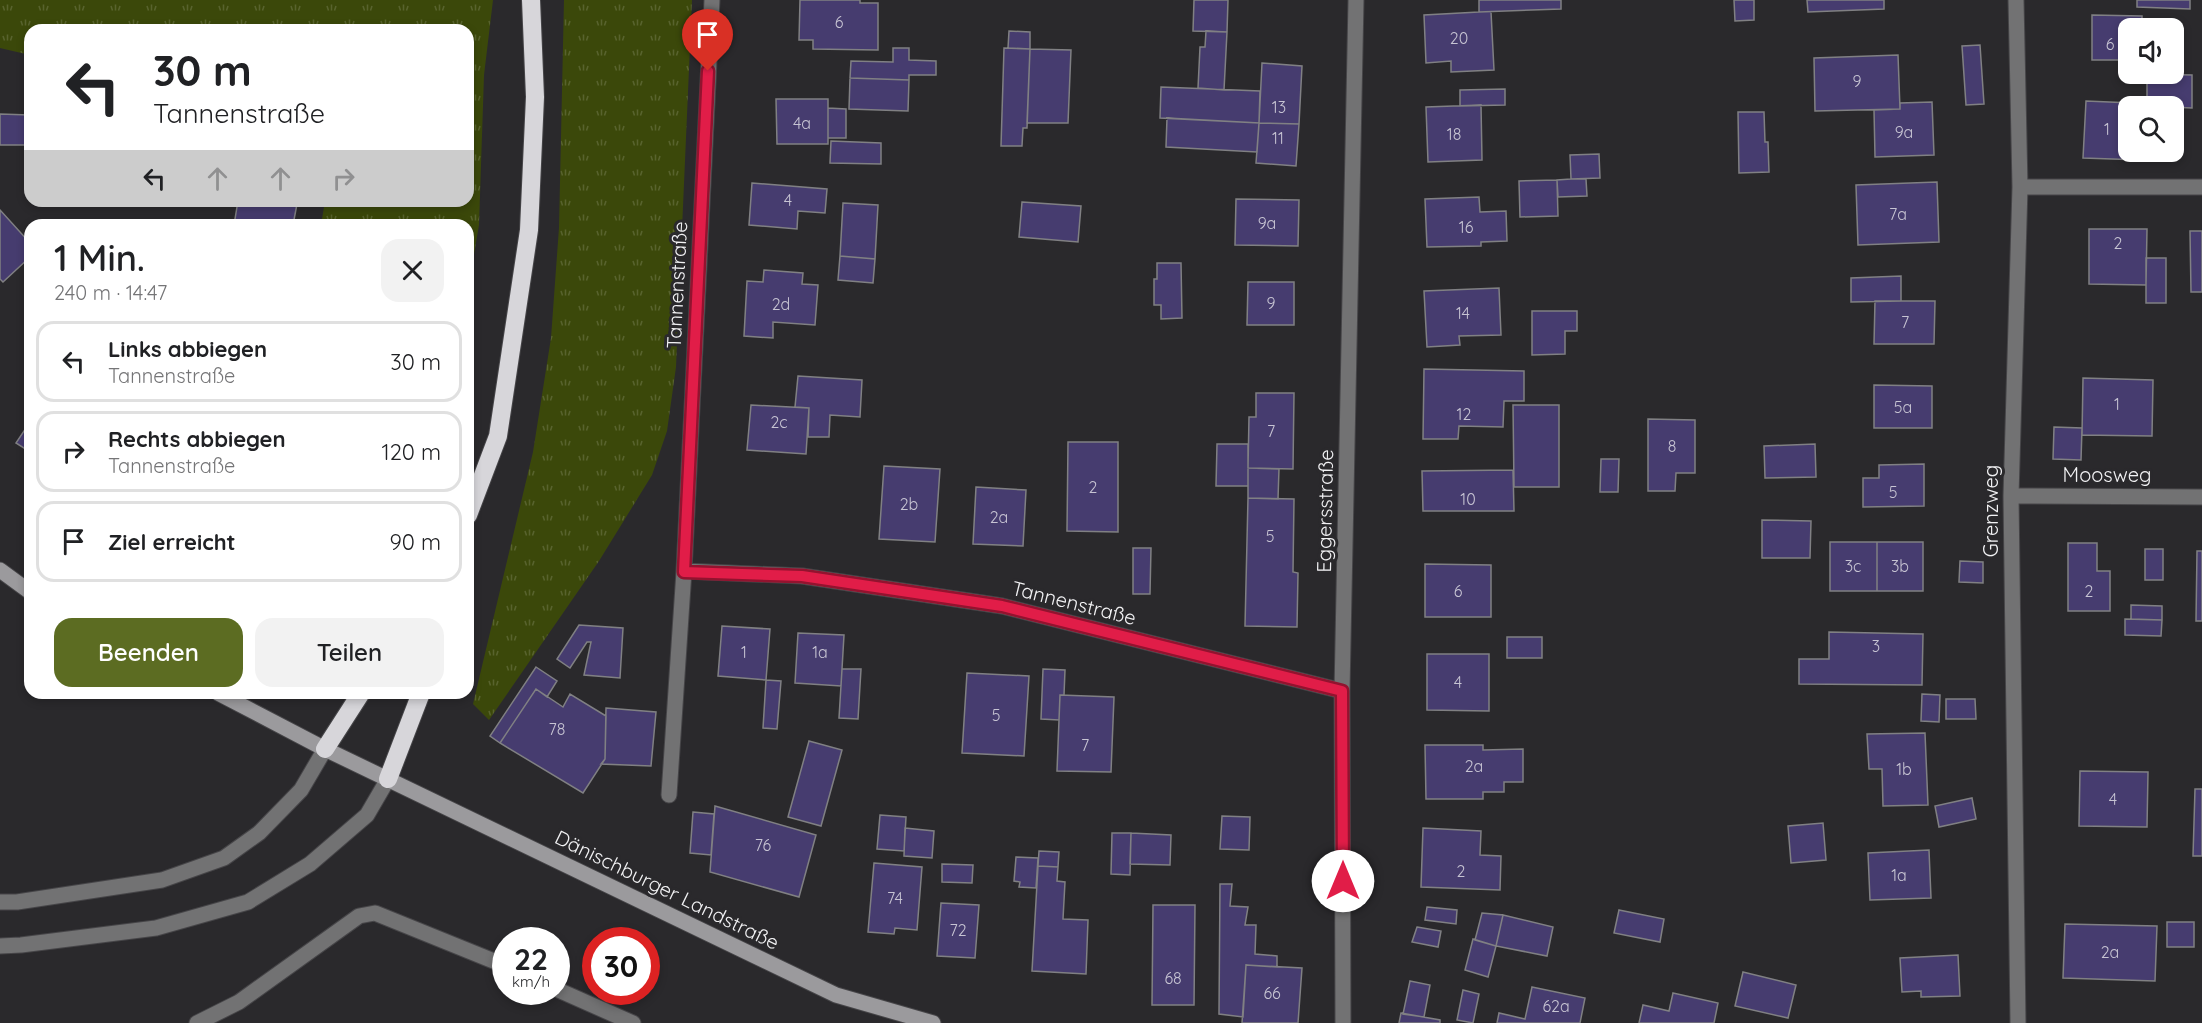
<!DOCTYPE html>
<html lang="de">
<meta charset="utf-8">
<style>
body{margin:0;font-family:Quicksand,sans-serif;background:#f2f2f2;color:#202124;height:100vh;display:flex;flex-direction:column;font-size:22px;white-space:nowrap}
*{box-sizing:border-box;margin:0}
p{font-size:20px;color:#757577}
.icon{flex:none;width:33px;height:33px;fill:none;stroke:currentColor;stroke-width:2;stroke-linecap:round;stroke-linejoin:round}
.map{position:relative;flex:1;overflow:hidden}
.details{position:absolute;left:24px;top:219px;width:450px;height:480px;display:flex;flex-direction:column;background:#fff;border-radius:18px;box-shadow:0 3px 9px #0003}
.details>*{flex:none}
.top-card{position:absolute;left:24px;top:24px;width:450px;height:183px;border-radius:18px;box-shadow:0 3px 9px #0003;background:#fff;color:#202124;overflow:hidden}
.controls{position:absolute;left:2118px;top:18px;display:grid;gap:12px}
.controls a{display:grid;place-items:center;width:66px;height:66px;border-radius:12px;background:#fff;box-shadow:0 3px 9px #0003;font-size:30px}
.speed{position:absolute;left:492px;top:927px;display:flex;gap:12px;font-size:30px;font-weight:700;text-align:center}
.speed>*{display:grid;place-content:center;width:78px;height:78px;border-radius:50%;background:#fff;box-shadow:0 3px 9px #0003;line-height:1}
.speed small{font-size:15px;font-weight:400}
.speed .limit{border:9px solid #d22;background:#fff;color:#111}
.pin{position:absolute;display:grid;place-items:center;width:51px;height:51px;color:#fff;margin:-62px -26px;border-radius:50% 50% 50% 0;rotate:-45deg;box-shadow:0 0 6px #0007}
.pin .icon{rotate:45deg}
.me{position:absolute;width:66px;margin:-33px;rotate:0deg;stroke-linejoin:round;filter:drop-shadow(0 0 4px #0008)}
.turn{display:flex;align-items:center;gap:21px;height:126px;padding:0 30px;font-size:27px}
.turn .icon{width:78px;height:78px;stroke-width:2.5}
.turn b{display:block;font-size:42px;line-height:51px}
.lanes{display:flex;align-items:center;height:57px;padding:0 30px;background:#0003;justify-content:center;gap:30px;direction:ltr}
.lanes .off{opacity:.35}
.round{display:grid;place-items:center;flex:none;width:63px;height:63px;border-radius:18px;background:#f2f2f2}
.summary{display:flex;align-items:center;justify-content:space-between;height:102px;padding:0 30px}
h1{font-size:36px;font-weight:600;line-height:45px}
.button{display:flex;gap:12px;margin-top:auto;padding:12px 30px}
.button a{flex:1;height:69px;border-radius:18px;background:#5c6c22;color:#fff;font-size:24px;font-weight:600;line-height:69px;text-align:center}
.button a+a{background:#f2f2f2;color:#202124}
ul{padding:0;list-style:none}
li{display:flex;align-items:center;gap:18px;height:81px;margin:0 12px 9px;padding:0 18px;border:3px solid #e0e0e0;border-radius:18px}
li div{flex:1}
li b{display:block;font-size:22px}
li em{font-style:normal}
.map>svg:first-child{display:block}
.grass{fill:url(#grass-tufts)}
.building{fill:#463c6f;stroke:#808083;stroke-width:1.5}
.lines{fill:none;stroke-linecap:round;stroke-linejoin:round}
.lane-casing{stroke:#464548;stroke-width:17}
.street-casing{stroke:#464548;stroke-width:17}
.secondary-casing{stroke:#464548;stroke-width:17}
.highway-casing{stroke:#464548;stroke-width:20}
.lane{stroke:#727273;stroke-width:15}
.street{stroke:#727273;stroke-width:15}
.secondary{stroke:#9b9a9d;stroke-width:15}
.highway{stroke:#d7d6da;stroke-width:18}
.route-casing{stroke:#92132f;stroke-width:15}
.route{stroke:#e11d48;stroke-width:10}
.labels{text-anchor:middle;stroke-width:6;stroke-linejoin:round;paint-order:stroke}
.number-label{font-size:16px;fill:#c7c4d3}
.street-label{font-size:20px;fill:#f2f2f4;stroke:#2a292c}
</style>
<div class="map">
<svg width="2202" height="1023" viewBox="0 0 2202 1023">
<defs>
<pattern id="grass-tufts" width="24" height="20" patternUnits="userSpaceOnUse" patternTransform="scale(1.5)"><rect width="24" height="20" fill="#3b480a"/><path d="M3 7l-1-3M5 7V3M7 7l1-3M15 17l-1-3M17 17v-4M19 17l1-3" fill="none" stroke="#58632e"/></pattern>
</defs>
<rect width="100%" height="100%" fill="#2a292c"/>
<path class="grass" d="M 0,0 L 493,0 L 484,75 L 479,225 L 468,289 L 468,225 L 321,225 L 325,201 L 468,201 L 468,30 L 30,30 L 30,55 L 0,48 Z
M 564,0 L 692,0 L 676,367 L 667,431 L 652,475 L 599,561 L 489,720 L 473,704 L 533,452 L 551,338 L 559,228 Z"/>
<path class="building" d="M 800,0 L 860,0 L 860,3 L 878,3 L 878,50 L 813,49 L 813,40 L 799,40 Z
M 1194,0 L 1228,0 L 1227,32 L 1193,31 Z
M 1479,0 L 1561,0 L 1561,9 L 1479,12 Z
M 1734,0 L 1754,0 L 1754,20 L 1735,21 Z
M 1807,0 L 1884,0 L 1884,9 L 1808,12 Z
M 2137,0 L 2190,0 L 2190,9 L 2137,7 Z
M 1479,12 L 1491,12 L 1494,70 L 1451,72 L 1451,61 L 1426,63 L 1424,15 Z
M 2092,15 L 2142,16 L 2142,28 L 2128,28 L 2128,60 L 2092,60 Z
M 1009,31 L 1030,32 L 1030,49 L 1008,48 Z
M 1206,31 L 1227,32 L 1224,90 L 1198,88 L 1200,47 L 1205,47 Z
M 1980,45 L 1984,104 L 1966,105 L 1962,46 Z
M 893,48 L 909,48 L 909,60 L 936,61 L 936,75 L 909,75 L 909,80 L 850,78 L 851,61 L 893,62 Z
M 1004,48 L 1030,49 L 1027,128 L 1023,128 L 1022,146 L 1001,146 Z
M 1030,49 L 1071,50 L 1068,123 L 1027,123 Z
M 1898,55 L 1900,109 L 1815,111 L 1814,58 Z
M 1262,63 L 1302,66 L 1299,124 L 1259,123 Z
M 2147,74 L 2192,75 L 2192,108 L 2147,106 Z
M 850,78 L 909,80 L 908,111 L 849,109 Z
M 1161,87 L 1260,91 L 1259,123 L 1160,118 Z
M 1505,89 L 1505,105 L 1460,106 L 1460,90 Z
M 776,99 L 828,99 L 828,144 L 777,144 Z
M 2086,101 L 2132,103 L 2132,106 L 2128,106 L 2128,152 L 2172,152 L 2172,158 L 2141,157 L 2141,160 L 2083,158 Z
M 1932,102 L 1934,155 L 1875,157 L 1874,110 L 1900,109 L 1900,103 Z
M 1481,105 L 1482,160 L 1428,162 L 1426,107 Z
M 828,108 L 846,109 L 846,138 L 828,138 Z
M 1738,112 L 1764,112 L 1765,142 L 1768,142 L 1769,172 L 1739,173 Z
M 0,114 L 29,115 L 27,145 L 0,145 Z
M 1167,118 L 1259,123 L 1257,152 L 1166,147 Z
M 1259,123 L 1299,124 L 1296,166 L 1256,163 Z
M 831,141 L 881,143 L 881,164 L 830,163 Z
M 1599,154 L 1600,178 L 1571,179 L 1570,155 Z
M 1571,179 L 1586,179 L 1587,196 L 1558,197 L 1557,180 Z
M 1557,180 L 1558,216 L 1520,217 L 1519,181 Z
M 1937,182 L 1939,242 L 1858,245 L 1856,185 Z
M 752,183 L 827,189 L 825,213 L 798,211 L 797,229 L 749,225 Z
M 1479,197 L 1480,212 L 1506,211 L 1507,241 L 1481,242 L 1481,246 L 1427,247 L 1425,199 Z
M 1236,199 L 1299,200 L 1298,246 L 1235,245 Z
M 238,201 L 283,201 L 297,204 L 293,225 L 234,225 Z
M 1022,202 L 1081,206 L 1078,242 L 1019,237 Z
M 843,203 L 878,205 L 875,259 L 840,256 Z
M 0,210 L 30,243 L 30,257 L 3,282 L 0,279 Z
M 2089,229 L 2147,229 L 2146,285 L 2089,284 Z
M 2190,231 L 2202,231 L 2202,292 L 2191,292 Z
M 840,256 L 875,259 L 873,283 L 838,280 Z
M 2146,258 L 2166,258 L 2166,303 L 2146,303 Z
M 1157,263 L 1181,263 L 1182,318 L 1161,319 L 1161,305 L 1154,305 L 1154,279 L 1157,279 Z
M 764,270 L 803,273 L 802,284 L 818,285 L 815,325 L 773,322 L 773,338 L 744,336 L 747,281 L 763,282 Z
M 1901,276 L 1901,301 L 1851,302 L 1851,278 Z
M 1248,282 L 1294,282 L 1294,325 L 1247,325 Z
M 1499,288 L 1501,335 L 1459,336 L 1460,345 L 1427,347 L 1424,291 Z
M 1875,301 L 1935,301 L 1934,344 L 1874,344 Z
M 1532,311 L 1577,311 L 1577,331 L 1565,331 L 1565,354 L 1532,355 Z
M 1424,369 L 1524,371 L 1524,401 L 1504,401 L 1503,427 L 1459,426 L 1458,439 L 1423,439 Z
M 798,376 L 862,380 L 860,417 L 830,415 L 829,437 L 808,437 L 809,408 L 795,407 Z
M 2083,378 L 2153,380 L 2152,436 L 2082,435 Z
M 1874,385 L 1932,386 L 1932,428 L 1874,428 Z
M 1256,393 L 1294,393 L 1293,469 L 1248,468 L 1249,417 L 1256,417 Z
M 751,405 L 809,408 L 806,454 L 747,450 Z
M 1513,405 L 1559,405 L 1559,487 L 1514,487 Z
M 1648,419 L 1695,420 L 1695,473 L 1676,473 L 1675,491 L 1648,491 Z
M 30,422 L 30,452 L 16,443 Z
M 2054,427 L 2082,428 L 2081,460 L 2053,459 Z
M 1068,442 L 1118,442 L 1118,532 L 1067,531 Z
M 1217,444 L 1248,444 L 1248,486 L 1216,486 Z
M 1815,444 L 1816,477 L 1765,478 L 1764,446 Z
M 1601,459 L 1619,459 L 1618,492 L 1600,492 Z
M 1924,464 L 1924,506 L 1863,507 L 1863,478 L 1879,478 L 1879,465 Z
M 884,466 L 940,469 L 935,542 L 879,539 Z
M 1248,468 L 1279,469 L 1278,499 L 1248,498 Z
M 1513,470 L 1514,511 L 1423,511 L 1422,471 Z
M 976,487 L 1026,490 L 1023,546 L 973,544 Z
M 1248,498 L 1294,499 L 1293,572 L 1298,573 L 1297,627 L 1245,626 Z
M 1762,520 L 1811,521 L 1810,558 L 1762,558 Z
M 1830,542 L 1877,542 L 1877,591 L 1830,591 Z
M 1877,542 L 1923,542 L 1923,591 L 1877,591 Z
M 2068,543 L 2097,543 L 2097,571 L 2110,571 L 2110,611 L 2068,611 Z
M 1133,548 L 1151,548 L 1150,594 L 1133,594 Z
M 2145,549 L 2163,549 L 2163,580 L 2145,580 Z
M 2197,551 L 2202,551 L 2202,621 L 2196,621 Z
M 1960,561 L 1983,562 L 1983,583 L 1959,582 Z
M 1425,564 L 1491,565 L 1491,617 L 1425,617 Z
M 2131,605 L 2162,606 L 2162,620 L 2131,619 Z
M 2125,619 L 2162,620 L 2161,636 L 2125,635 Z
M 579,625 L 623,628 L 620,678 L 584,675 L 591,642 L 587,642 L 570,668 L 557,659 Z
M 722,626 L 770,629 L 766,680 L 718,676 Z
M 1829,632 L 1923,634 L 1922,685 L 1799,684 L 1799,659 L 1829,659 Z
M 798,633 L 844,635 L 841,686 L 795,683 Z
M 1507,637 L 1542,637 L 1542,658 L 1507,658 Z
M 1427,654 L 1489,654 L 1489,711 L 1427,710 Z
M 536,667 L 557,681 L 547,697 L 536,689 L 500,743 L 490,736 Z
M 842,669 L 861,669 L 858,719 L 839,718 Z
M 1043,669 L 1065,670 L 1064,695 L 1060,695 L 1059,720 L 1041,719 Z
M 967,673 L 1029,676 L 1024,756 L 962,753 Z
M 766,680 L 781,681 L 777,729 L 763,728 Z
M 536,689 L 563,707 L 570,694 L 606,716 L 605,759 L 583,793 L 500,743 Z
M 1922,694 L 1940,695 L 1939,722 L 1921,721 Z
M 1060,695 L 1114,697 L 1111,772 L 1057,771 Z
M 1946,699 L 1975,699 L 1976,719 L 1946,719 Z
M 606,708 L 656,712 L 651,766 L 601,764 L 605,759 Z
M 1925,733 L 1928,805 L 1883,806 L 1882,769 L 1869,769 L 1867,734 Z
M 809,741 L 842,750 L 821,826 L 788,817 Z
M 1425,745 L 1483,745 L 1483,750 L 1523,749 L 1523,782 L 1504,782 L 1504,792 L 1483,792 L 1483,799 L 1426,799 Z
M 2080,771 L 2148,772 L 2147,827 L 2079,826 Z
M 2195,789 L 2202,789 L 2202,856 L 2193,856 Z
M 1972,798 L 1976,819 L 1939,827 L 1935,806 Z
M 715,806 L 816,835 L 799,897 L 710,872 Z
M 693,812 L 714,814 L 711,855 L 690,853 Z
M 880,815 L 906,817 L 904,851 L 877,849 Z
M 1222,816 L 1250,817 L 1249,850 L 1220,849 Z
M 1823,823 L 1826,860 L 1791,863 L 1788,826 Z
M 905,828 L 934,831 L 932,858 L 904,856 Z
M 1423,828 L 1481,831 L 1480,855 L 1501,856 L 1500,890 L 1421,887 Z
M 1112,833 L 1131,833 L 1130,875 L 1111,874 Z
M 1131,833 L 1171,835 L 1170,865 L 1130,864 Z
M 1929,850 L 1931,898 L 1870,900 L 1868,853 Z
M 1039,851 L 1059,852 L 1058,867 L 1038,866 Z
M 1016,857 L 1038,858 L 1036,888 L 1019,887 L 1020,882 L 1014,881 Z
M 874,863 L 922,867 L 917,930 L 895,928 L 894,934 L 868,932 Z
M 942,864 L 973,865 L 972,883 L 942,882 Z
M 1038,866 L 1058,867 L 1057,881 L 1065,882 L 1063,919 L 1088,920 L 1086,974 L 1032,971 Z
M 1220,884 L 1232,884 L 1230,906 L 1248,907 L 1245,925 L 1256,925 L 1255,954 L 1277,956 L 1277,967 L 1246,965 L 1243,1017 L 1219,1014 Z
M 941,903 L 979,905 L 975,958 L 937,956 Z
M 1153,905 L 1195,905 L 1194,1005 L 1152,1005 Z
M 1427,907 L 1457,910 L 1456,924 L 1425,920 Z
M 1619,910 L 1664,919 L 1660,942 L 1614,933 Z
M 1482,913 L 1503,915 L 1496,946 L 1475,940 Z
M 1503,915 L 1553,927 L 1547,956 L 1496,946 Z
M 2167,922 L 2194,922 L 2194,947 L 2167,947 Z
M 2065,924 L 2157,926 L 2155,981 L 2063,978 Z
M 1417,927 L 1441,931 L 1438,947 L 1412,942 Z
M 1473,939 L 1496,946 L 1488,977 L 1465,970 Z
M 1958,955 L 1960,996 L 1921,997 L 1921,991 L 1902,992 L 1900,958 Z
M 1246,965 L 1302,968 L 1298,1023 L 1242,1023 Z
M 1743,972 L 1796,985 L 1788,1018 L 1735,1006 Z
M 1410,981 L 1430,985 L 1424,1017 L 1403,1014 Z
M 1532,987 L 1585,998 L 1580,1023 L 1497,1023 L 1499,1013 L 1525,1019 Z
M 1463,990 L 1479,994 L 1473,1023 L 1457,1020 Z
M 1673,993 L 1718,1003 L 1714,1023 L 1639,1023 L 1643,1005 L 1669,1011 Z
M 1401,1013 L 1440,1020 L 1440,1023 L 1399,1023 Z"/>
<g class="lines">
<g class="lane-casing">
<path id="lane" d="M 556,989 L 633,1023
M 197,1023 L 239,1002 L 359,916 L 375,913 L 506,966"/>
</g>
<g class="street-casing">
<path id="street" d="M 2016,0 L 2020,187 L 2011,496 L 2018,1023
M 2020,187 L 2202,187
M 2011,496 L 2202,497
M 684,571 L 802,576 L 1002,606 L 1342,691
M 669,795 L 684,571 L 712,0
M 0,902 L 17,902 L 162,880 L 224,858 L 259,833 L 301,790 L 325,749
M 0,946 L 21,945 L 156,928 L 248,902 L 310,864 L 367,815 L 388,779
M 1343,1023 L 1342,691 L 1356,0"/>
</g>
<g class="secondary-casing">
<path id="secondary" d="M 0,570 L 30,592
M 218,693 L 325,749 L 836,995 L 933,1023"/>
</g>
<g class="highway-casing">
<path id="highway" d="M 468,515 L 498,436 L 529,230 L 535,97 L 531,0
M 325,749 L 361,693
M 388,779 L 421,693"/>
</g>
<use href="#lane" class="lane"/>
<use href="#street" class="street"/>
<use href="#secondary" class="secondary"/>
<use href="#highway" class="highway"/>
</g>
<g class="lines">
<g class="route-casing">
<path id="route" d="M 708,71 L 684,572 L 802,576 L 1002,606 L 1342,691 L 1343,881"/>
</g>
<use href="#route" class="route"/>
</g>
<g class="labels">
<g class="number-label">
<text x="839" y="28">6</text>
<text x="1459" y="44">20</text>
<text x="2110" y="50">6</text>
<text x="1857" y="87">9</text>
<text x="1279" y="113">13</text>
<text x="802" y="129">4a</text>
<text x="2107" y="135">1</text>
<text x="1904" y="138">9a</text>
<text x="1454" y="140">18</text>
<text x="1278" y="144">11</text>
<text x="788" y="206">4</text>
<text x="1898" y="220">7a</text>
<text x="1267" y="229">9a</text>
<text x="1466" y="233">16</text>
<text x="2118" y="249">2</text>
<text x="1271" y="309">9</text>
<text x="781" y="310">2d</text>
<text x="1463" y="319">14</text>
<text x="1905" y="328">7</text>
<text x="2117" y="410">1</text>
<text x="1903" y="413">5a</text>
<text x="1464" y="420">12</text>
<text x="779" y="428">2c</text>
<text x="1271" y="437">7</text>
<text x="1672" y="452">8</text>
<text x="1093" y="493">2</text>
<text x="1893" y="498">5</text>
<text x="1468" y="505">10</text>
<text x="909" y="510">2b</text>
<text x="999" y="523">2a</text>
<text x="1270" y="542">5</text>
<text x="1853" y="572">3c</text>
<text x="1900" y="572">3b</text>
<text x="1458" y="597">6</text>
<text x="2089" y="597">2</text>
<text x="1876" y="652">3</text>
<text x="744" y="658">1</text>
<text x="820" y="658">1a</text>
<text x="1458" y="688">4</text>
<text x="996" y="721">5</text>
<text x="557" y="735">78</text>
<text x="1085" y="751">7</text>
<text x="1474" y="772">2a</text>
<text x="1904" y="775">1b</text>
<text x="2113" y="805">4</text>
<text x="763" y="851">76</text>
<text x="1461" y="877">2</text>
<text x="1899" y="881">1a</text>
<text x="895" y="904">74</text>
<text x="958" y="936">72</text>
<text x="2110" y="958">2a</text>
<text x="1173" y="984">68</text>
<text x="1272" y="999">66</text>
<text x="1556" y="1012">62a</text>
</g>
<g class="street-label">
<text transform="translate(677 285) rotate(-87)" y="7">Tannenstraße</text>
<text x="2107" y="482">Moosweg</text>
<text transform="translate(1325 511) rotate(-89)" y="7">Eggersstraße</text>
<text transform="translate(1991 511) rotate(-90)" y="7">Grenzweg</text>
<text transform="translate(1074 603) rotate(14)" y="7">Tannenstraße</text>
<text transform="translate(667 890) rotate(26)" y="7">Dänischburger Landstraße</text>
</g>
</g>
</svg>
<div class="controls">
<a><svg class="icon" aria-label="sound" viewBox="0 0 24 24"><path d="M4 9h4l5-4v14l-5-4H4zM17 9q2 3 0 6"/></svg></a>
<a><svg class="icon" aria-label="search" viewBox="0 0 24 24"><circle cx="10" cy="10" r="6"/><path d="M15 15l6 6"/></svg></a>
</div>
<div class="speed"><div>22<small>km/h</small></div><div class="limit">30</div></div>
<div class="pin" style="left:708px;top:71px;background:#d93025"><svg class="icon" aria-label="arrive" viewBox="0 0 24 24"><path d="M6 21V4h12l-3 4 3 4H6"/></svg></div>
<svg class="me" style="left:1343px;top:881px" viewBox="-20 -20 40 40"><circle r="19" fill="#fff"/><path d="M0-13L10 11 0 6-10 11z" fill="#e11d48"/></svg>
<div class="top-card">
<div class="turn"><svg class="icon" aria-label="left" viewBox="0 0 24 24"><path d="M17 20v-9H6M10 6l-5 5 5 5"/></svg><div><b>30 m</b>Tannenstraße</div></div>
<div class="lanes"><svg class="icon" aria-label="left" viewBox="0 0 24 24"><path d="M17 20v-9H6M10 6l-5 5 5 5"/></svg><svg class="icon off" aria-label="ahead" viewBox="0 0 24 24"><path d="M12 20V5M6 11l6-6 6 6"/></svg><svg class="icon off" aria-label="ahead" viewBox="0 0 24 24"><path d="M12 20V5M6 11l6-6 6 6"/></svg><svg class="icon off" aria-label="right" viewBox="0 0 24 24"><path d="M7 20v-9h11M14 6l5 5-5 5"/></svg></div>
</div>
<section class="details">
<div class="summary"><div><h1>1 Min.</h1><p>240 m · 14:47</p></div><a class="round"><svg class="icon" aria-label="close" viewBox="0 0 24 24"><path d="M6 6l12 12M18 6L6 18"/></svg></a></div>
<ul>
<li><svg class="icon" aria-label="left" viewBox="0 0 24 24"><path d="M17 20v-9H6M10 6l-5 5 5 5"/></svg><div><b>Links abbiegen</b><p>Tannenstraße</p></div><em>30 m</em></li>
<li><svg class="icon" aria-label="right" viewBox="0 0 24 24"><path d="M7 20v-9h11M14 6l5 5-5 5"/></svg><div><b>Rechts abbiegen</b><p>Tannenstraße</p></div><em>120 m</em></li>
<li><svg class="icon" aria-label="arrive" viewBox="0 0 24 24"><path d="M6 21V4h12l-3 4 3 4H6"/></svg><div><b>Ziel erreicht</b></div><em>90 m</em></li>
</ul>
<div class="button"><a>Beenden</a><a>Teilen</a></div>
</section>
</div>
